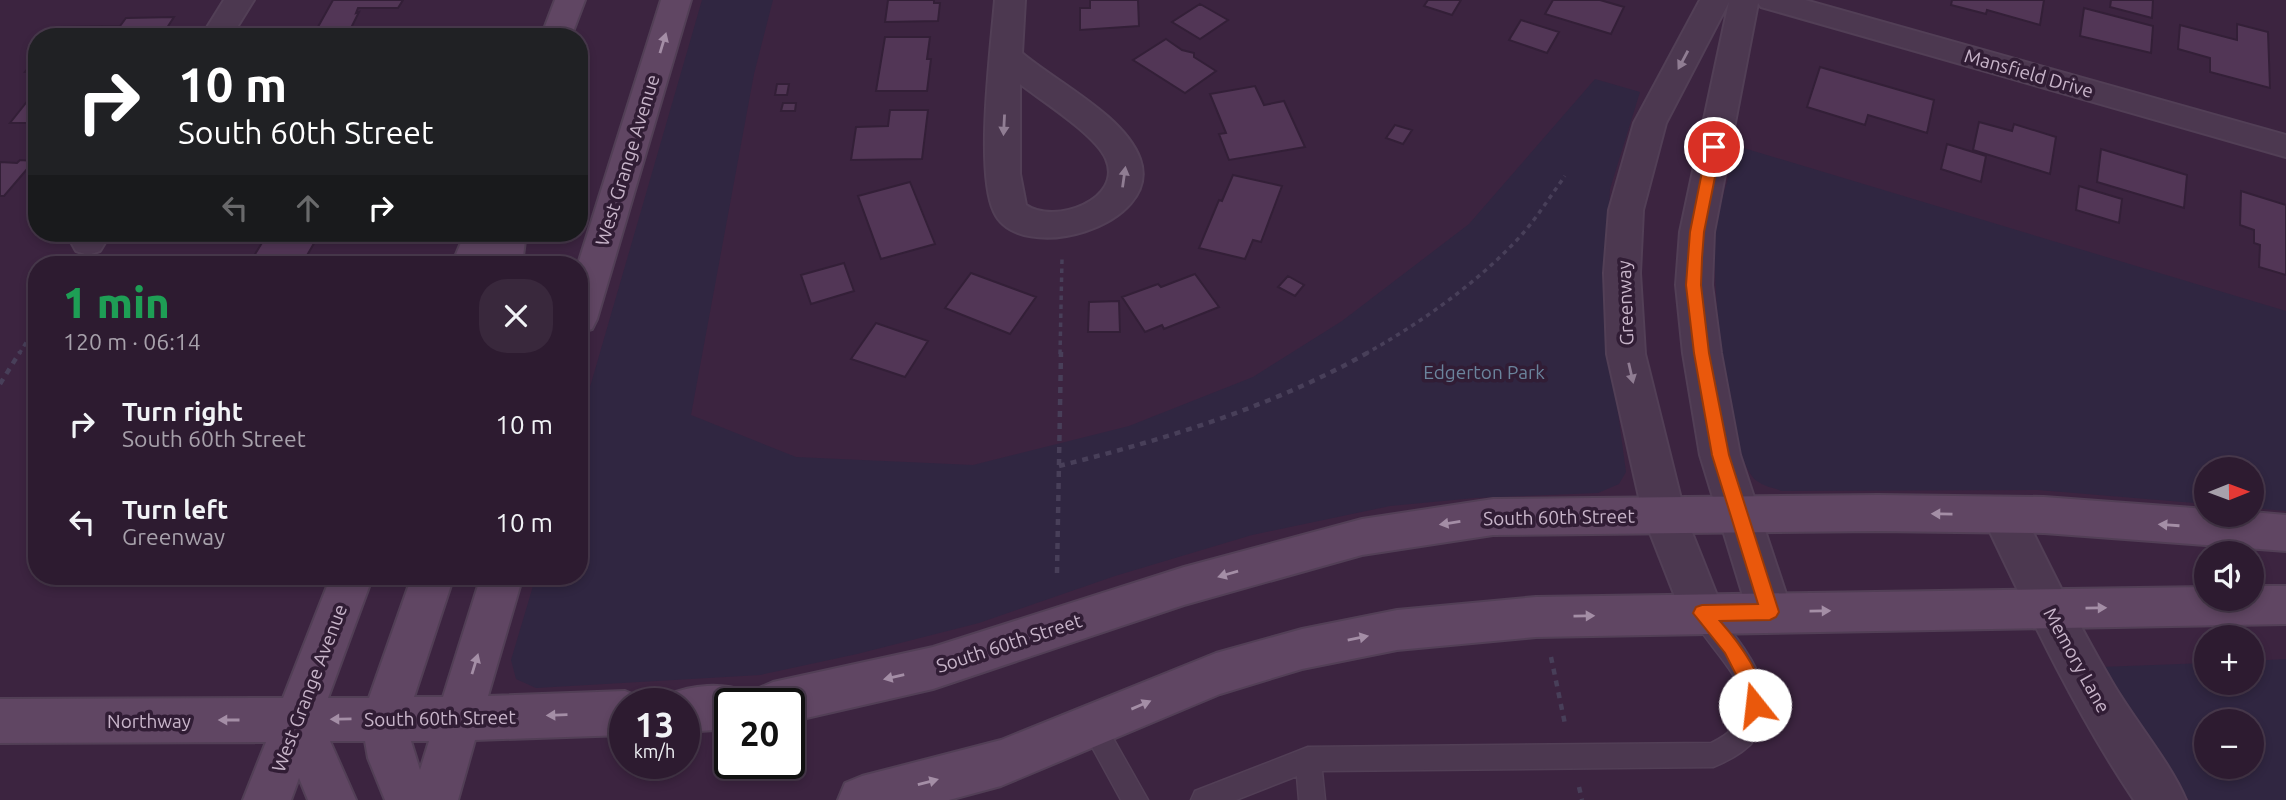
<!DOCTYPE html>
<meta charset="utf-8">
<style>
body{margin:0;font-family:Ubuntu,sans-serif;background:#39283c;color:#f1f3f6;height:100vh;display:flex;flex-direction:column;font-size:26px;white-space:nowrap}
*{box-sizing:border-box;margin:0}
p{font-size:23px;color:#a7a1ab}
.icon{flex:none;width:38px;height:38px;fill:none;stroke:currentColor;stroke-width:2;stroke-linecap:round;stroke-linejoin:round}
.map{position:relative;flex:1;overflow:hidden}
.side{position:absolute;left:28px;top:256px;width:560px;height:329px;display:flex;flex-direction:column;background:#2d1b30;border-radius:28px;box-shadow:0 4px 10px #0003,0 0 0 2px #48394c}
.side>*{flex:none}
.guide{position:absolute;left:28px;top:28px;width:560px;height:214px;border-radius:28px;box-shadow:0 4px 10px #0003,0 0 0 2px #48394c;background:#202124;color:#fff;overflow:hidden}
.needle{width:46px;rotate:89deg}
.buttons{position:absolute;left:2194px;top:457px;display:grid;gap:14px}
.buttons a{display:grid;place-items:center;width:70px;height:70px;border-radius:50%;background:#2d1b30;box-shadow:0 4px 10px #0003,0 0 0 2px #48394c;font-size:35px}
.speed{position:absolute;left:609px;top:688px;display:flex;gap:14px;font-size:35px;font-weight:700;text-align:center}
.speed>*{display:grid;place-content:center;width:91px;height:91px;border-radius:50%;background:#2d1b30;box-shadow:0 4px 10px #0003,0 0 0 2px #48394c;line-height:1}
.speed small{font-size:18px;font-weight:400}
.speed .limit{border:4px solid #111;border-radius:10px;background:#fff;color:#111}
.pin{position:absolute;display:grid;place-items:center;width:60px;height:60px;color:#fff;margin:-30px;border:4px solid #fff;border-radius:50%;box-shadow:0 2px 7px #0007}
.me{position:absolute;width:77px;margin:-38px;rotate:344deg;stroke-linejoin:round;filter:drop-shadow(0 0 5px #0008)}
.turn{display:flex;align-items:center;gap:24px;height:147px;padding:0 35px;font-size:32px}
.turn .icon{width:91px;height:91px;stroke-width:2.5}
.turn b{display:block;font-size:49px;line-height:60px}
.lanes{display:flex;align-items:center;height:66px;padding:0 35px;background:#0003;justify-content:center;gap:35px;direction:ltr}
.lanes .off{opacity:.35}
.round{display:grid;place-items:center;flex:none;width:74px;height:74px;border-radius:28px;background:#39283c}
.head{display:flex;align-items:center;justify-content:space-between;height:119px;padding:0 35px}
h1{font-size:42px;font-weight:800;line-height:52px;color:#1e9e55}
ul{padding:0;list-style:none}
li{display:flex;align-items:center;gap:21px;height:98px;padding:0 35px}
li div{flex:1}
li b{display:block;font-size:26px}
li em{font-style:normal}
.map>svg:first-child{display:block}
.green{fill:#302641;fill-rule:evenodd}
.building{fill:#523656;stroke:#331f37;stroke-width:2}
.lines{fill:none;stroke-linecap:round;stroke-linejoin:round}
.lane-casing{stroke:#523f56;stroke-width:3}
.street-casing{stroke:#523f56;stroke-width:4}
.secondary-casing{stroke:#523f56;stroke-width:4}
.path-far1{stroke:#483f59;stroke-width:3.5;stroke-dasharray:4.5 4.5;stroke-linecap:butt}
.path{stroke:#483f59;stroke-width:4.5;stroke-dasharray:6 6;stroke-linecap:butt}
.lane{fill:#4c3850;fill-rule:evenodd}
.street{fill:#4c3850;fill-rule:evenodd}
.secondary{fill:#604663;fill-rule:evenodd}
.oneway{fill:#a48ea6}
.oneway2{fill:#907d93}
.route{fill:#ea580c;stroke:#983908;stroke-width:2}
.labels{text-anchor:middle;stroke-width:7;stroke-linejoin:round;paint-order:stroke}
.street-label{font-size:19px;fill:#c8b5ca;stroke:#311d35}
.park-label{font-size:19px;fill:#6b849c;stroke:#311d35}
</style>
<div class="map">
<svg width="2286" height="800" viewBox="0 0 2286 800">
<rect width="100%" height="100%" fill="#3c2440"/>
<path class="green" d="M 702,0 L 773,0 L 754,74 L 691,415 L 796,457 L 973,465 L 1129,426 L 1253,377 L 1342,321 L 1469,224 L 1595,79 L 1640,92 L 1610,189 L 1604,309 L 1626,472 L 1619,484 L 1598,493 L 1475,498 L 1390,506 L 1252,535 L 1115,576 L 979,623 L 857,654 L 760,675 L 536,688 L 516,679 L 511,660 L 536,576 L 579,576 L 579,425 Z
M 1737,146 L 2286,311 L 2286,511 L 2252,508 L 2252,469 L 2207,469 L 2207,504 L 2038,490 L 1782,491 C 1774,488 1763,486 1757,481 C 1727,460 1711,274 1715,235 C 1718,206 1730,175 1737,146 Z
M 2286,659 L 2286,800 L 2189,800 L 2172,782 L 2101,667 L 2207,663 L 2207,682 L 2252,682 L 2252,661 ZM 2207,721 L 2252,721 L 2252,766 L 2207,766 Z"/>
<path class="building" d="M 333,0 L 403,0 L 398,8 L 358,8 L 356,13 L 359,12 L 348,34 L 314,34 Z
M 888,0 L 934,0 L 934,3 L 940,3 L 938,21 L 885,22 Z
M 1090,0 L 1138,0 L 1139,26 L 1080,30 L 1080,8 L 1090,8 Z
M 1428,0 L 1461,0 L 1452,15 L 1424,6 Z
M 1553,0 L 1600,0 L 1624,7 L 1611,34 L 1545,14 Z
M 1952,0 L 2044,0 L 2040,25 L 1987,10 L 1986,14 L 1951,5 Z
M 2111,0 L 2153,0 L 2152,18 L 2110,7 Z
M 1200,4 L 1228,20 L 1200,39 L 1172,22 Z
M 2084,8 L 2153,26 L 2151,53 L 2080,36 Z
M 174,17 L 161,37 L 46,37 L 54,27 L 120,26 L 126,18 Z
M 1521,20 L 1559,32 L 1547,53 L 1509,40 Z
M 2237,24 L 2268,32 L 2270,88 L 2210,72 L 2210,58 L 2178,49 L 2180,25 L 2237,40 Z
M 885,37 L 930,37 L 927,59 L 931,59 L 927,91 L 876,91 Z
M 1166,39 L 1182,50 L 1194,53 L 1194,57 L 1216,71 L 1185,93 L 1133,60 Z
M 37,48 L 37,72 L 25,72 L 35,59 L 28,59 Z
M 1820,67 L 1934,100 L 1927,133 L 1868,115 L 1865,125 L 1807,107 Z
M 777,84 L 789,84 L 787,95 L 775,95 Z
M 1255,86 L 1264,105 L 1284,101 L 1305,147 L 1229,160 L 1219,134 L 1226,133 L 1210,94 Z
M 37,89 L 37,123 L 10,123 Z
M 783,103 L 796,103 L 795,111 L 781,111 Z
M 890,110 L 928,110 L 922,159 L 851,160 L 856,127 L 888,126 Z
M 1979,122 L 2012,131 L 2014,124 L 2056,137 L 2050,174 L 1973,150 Z
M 1395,125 L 1412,130 L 1403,144 L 1386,138 Z
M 1947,144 L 1986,156 L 1981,182 L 1941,169 Z
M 2101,149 L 2187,175 L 2184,208 L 2097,182 Z
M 20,160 L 34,161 L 4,196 L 0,196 L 0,162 L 17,163 Z
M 1233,175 L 1282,186 L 1261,242 L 1253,240 L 1245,259 L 1199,248 L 1219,200 L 1222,201 Z
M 910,182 L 935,244 L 881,259 L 858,196 Z
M 2079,186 L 2122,199 L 2119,223 L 2076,210 Z
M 2241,191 L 2286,205 L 2286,275 L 2259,267 L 2260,245 L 2254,243 L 2254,230 L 2240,225 Z
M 268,233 L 320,233 L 302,264 L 249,264 Z
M 844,263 L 854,291 L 811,304 L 801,275 Z
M 971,273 L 1036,297 L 1010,334 L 945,308 Z
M 1195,274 L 1219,307 L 1164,329 L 1162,325 L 1145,332 L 1122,297 L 1158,284 L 1161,287 Z
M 1288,276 L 1304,285 L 1295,296 L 1278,287 Z
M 1119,301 L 1120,332 L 1088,332 L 1089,302 Z
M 876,323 L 928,341 L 905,377 L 851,359 Z"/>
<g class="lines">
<g class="lane-casing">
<path id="lane" d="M 1702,602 L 1710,605 C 1757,660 1809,729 1713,767 L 1322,771 L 1325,800 L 1299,800 L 1297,776 L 1236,800 L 1191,800 L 1195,791 L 1308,747 L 1711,743 C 1787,707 1709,655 1690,613 L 1694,605 Z
M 1092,713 L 1101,717 L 1148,800 L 1121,800 L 1080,725 L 1083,717 Z"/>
</g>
<g class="street-casing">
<path id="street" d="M 224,0 L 254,0 L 231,37 L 201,37 Z
M 995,0 L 1025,0 L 1022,53 C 1056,82 1125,116 1140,159 C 1164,226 1019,267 994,212 C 975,171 991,49 995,0 ZM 1020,84 C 1042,101 1096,135 1106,159 C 1124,200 1054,225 1026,205 L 1020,174 Z
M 1700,0 L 1805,0 L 2286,135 L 2286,157 L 1761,7 L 1758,3 L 1714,232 L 1712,285 L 1721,353 L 1740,455 L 1792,612 L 1785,626 L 1770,632 L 1755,626 L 1748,612 L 1700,455 L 1683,353 L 1676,285 L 1680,232 L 1729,2 L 1666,123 L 1643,210 L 1640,273 L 1645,354 L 1685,515 L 1724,613 L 1717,627 L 1702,633 L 1687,627 L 1643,515 L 1607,354 L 1604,273 L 1609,210 L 1634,123 Z
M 76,233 L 111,233 L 100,251 L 88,255 L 76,251 L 71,242 Z
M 2003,497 L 2018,502 C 2048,563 2078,624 2112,682 C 2134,720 2170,762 2186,800 L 2134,800 C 2074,711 2028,612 1982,515 L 1988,502 Z"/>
</g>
<g class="secondary-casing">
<path id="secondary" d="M 555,0 L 585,0 L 571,37 L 541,37 Z
M 661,0 L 691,0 L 597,319 L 592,329 L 579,333 L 578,264 Z
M 465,233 L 526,233 L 522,264 L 452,264 Z
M 1878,495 L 2044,497 L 2207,509 L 2207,514 L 2252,512 L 2286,515 L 2286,551 L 2044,533 L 1878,531 L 1493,535 L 1362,555 L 1184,605 L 933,689 L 789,722 L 789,704 L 730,704 L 730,729 L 684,732 L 684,704 L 664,704 L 668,695 C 692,685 722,682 746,692 L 751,703 L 757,689 L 773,682 L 933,647 L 1184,567 L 1362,519 L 1493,499 Z
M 331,576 L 373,576 L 328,698 L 369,698 L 412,576 L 454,576 L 414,697 L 443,697 L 481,576 L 523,576 L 488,696 L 625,691 L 641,698 L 644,704 L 625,704 L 625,735 L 475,740 L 458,800 L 385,800 L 368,758 L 365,741 L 330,741 L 356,800 L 308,800 L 299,778 L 291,800 L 243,800 L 266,742 L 0,743 L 0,699 L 283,698 ZM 411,741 L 429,741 L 420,770 Z
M 2252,586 L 2286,586 L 2286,624 L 1536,637 L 1397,650 L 1302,669 L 1220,694 L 1001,786 L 949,800 L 838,800 L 845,783 L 862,776 L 1001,740 L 1216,653 L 1302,629 L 1397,610 L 1536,597 L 2207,587 L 2207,598 L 2252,598 Z"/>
</g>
<path class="path-far1" d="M 19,354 L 37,325
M 1060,354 L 1062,259
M 1365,354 C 1419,324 1473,286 1516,241 C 1535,221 1549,198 1565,176"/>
<path class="path" d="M 0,384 L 20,352
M 1059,466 C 1166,439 1272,407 1369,352
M 1057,573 L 1061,352
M 1551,657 L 1565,724
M 1579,787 L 1582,800"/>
<use href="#lane" class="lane"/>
<use href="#street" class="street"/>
<use href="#secondary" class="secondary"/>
</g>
<defs><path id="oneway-solid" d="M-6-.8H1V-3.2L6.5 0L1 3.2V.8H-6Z" transform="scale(1.75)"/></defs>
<g class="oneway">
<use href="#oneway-solid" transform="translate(663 43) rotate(-73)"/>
<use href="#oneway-solid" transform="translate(1942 514) rotate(-179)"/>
<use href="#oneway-solid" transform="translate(1450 523) rotate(171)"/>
<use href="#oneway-solid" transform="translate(2169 525) rotate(-176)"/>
<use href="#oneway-solid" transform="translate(1228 574) rotate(164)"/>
<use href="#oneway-solid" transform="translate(2096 608) rotate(-1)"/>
<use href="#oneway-solid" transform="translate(1820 611) rotate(-1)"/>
<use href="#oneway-solid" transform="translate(1584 616) rotate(-1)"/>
<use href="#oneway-solid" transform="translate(1358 638) rotate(-11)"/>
<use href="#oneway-solid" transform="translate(475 664) rotate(-73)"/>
<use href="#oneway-solid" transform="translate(894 677) rotate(167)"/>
<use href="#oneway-solid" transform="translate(1141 705) rotate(-23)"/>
<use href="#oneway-solid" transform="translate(557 715) rotate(178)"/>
<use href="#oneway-solid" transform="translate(341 719) rotate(179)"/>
<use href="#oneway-solid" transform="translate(229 720) rotate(180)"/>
<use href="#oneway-solid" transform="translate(928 782) rotate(-15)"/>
</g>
<g class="oneway2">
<use href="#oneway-solid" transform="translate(1683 60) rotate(118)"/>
<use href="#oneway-solid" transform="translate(1004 125) rotate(93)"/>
<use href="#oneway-solid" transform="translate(1124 177) rotate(-82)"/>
<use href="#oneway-solid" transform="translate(1631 373) rotate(77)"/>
</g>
<path class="route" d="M 1714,142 L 1721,147 L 1704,232 L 1702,258 L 1701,285 L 1709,353 L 1729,455 L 1779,612 L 1776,617 L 1770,620 L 1720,621 C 1737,640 1773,686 1761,712 L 1755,714 L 1748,712 L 1745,692 L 1725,653 L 1693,613 L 1696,607 L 1702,605 L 1758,604 L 1712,455 L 1694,353 L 1686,285 L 1690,232 L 1707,147 Z"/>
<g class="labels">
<g class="street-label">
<text transform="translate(2029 73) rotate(16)" y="7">Mansfield Drive</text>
<text transform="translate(627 160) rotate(-73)" y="7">West Grange Avenue</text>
<text transform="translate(1625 303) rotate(-92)" y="7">Greenway</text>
<text transform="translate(1559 517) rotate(-1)" y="7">South 60th Street</text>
<text transform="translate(1009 643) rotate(-18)" y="7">South 60th Street</text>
<text transform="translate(2077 660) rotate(61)" y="7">Memory Lane</text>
<text transform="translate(309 688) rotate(-69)" y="7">West Grange Avenue</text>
<text transform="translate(440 718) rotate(-1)" y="7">South 60th Street</text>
<text x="149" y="728">Northway</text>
</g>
<g class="park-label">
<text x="1484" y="379">Edgerton Park</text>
</g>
</g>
</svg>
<div class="buttons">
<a><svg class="needle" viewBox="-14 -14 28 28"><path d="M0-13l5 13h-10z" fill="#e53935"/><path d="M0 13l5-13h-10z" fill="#a7a1ab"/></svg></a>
<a><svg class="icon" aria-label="sound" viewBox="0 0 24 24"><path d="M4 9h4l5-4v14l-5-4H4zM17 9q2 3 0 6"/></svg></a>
<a>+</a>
<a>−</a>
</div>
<div class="speed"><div>13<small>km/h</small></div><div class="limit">20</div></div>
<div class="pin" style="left:1714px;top:147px;background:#d93025"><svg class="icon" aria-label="arrive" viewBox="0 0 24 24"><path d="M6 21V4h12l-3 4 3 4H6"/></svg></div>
<svg class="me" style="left:1755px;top:705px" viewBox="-20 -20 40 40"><circle r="19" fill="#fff"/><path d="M0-13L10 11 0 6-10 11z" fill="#ea580c"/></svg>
<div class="guide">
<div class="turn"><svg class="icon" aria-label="right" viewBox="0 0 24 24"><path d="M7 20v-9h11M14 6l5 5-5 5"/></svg><div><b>10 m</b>South 60th Street</div></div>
<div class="lanes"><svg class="icon off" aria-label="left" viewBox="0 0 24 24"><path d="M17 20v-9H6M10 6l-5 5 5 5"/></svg><svg class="icon off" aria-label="ahead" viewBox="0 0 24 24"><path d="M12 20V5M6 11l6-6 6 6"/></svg><svg class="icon" aria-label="right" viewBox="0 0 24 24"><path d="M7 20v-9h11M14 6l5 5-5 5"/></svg></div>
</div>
<section class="side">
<div class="head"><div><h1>1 min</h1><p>120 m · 06:14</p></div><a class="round"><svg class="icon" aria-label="close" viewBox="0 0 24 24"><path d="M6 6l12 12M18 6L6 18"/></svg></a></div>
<ul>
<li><svg class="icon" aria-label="right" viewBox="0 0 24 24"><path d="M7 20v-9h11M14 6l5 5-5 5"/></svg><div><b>Turn right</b><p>South 60th Street</p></div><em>10 m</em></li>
<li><svg class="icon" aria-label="left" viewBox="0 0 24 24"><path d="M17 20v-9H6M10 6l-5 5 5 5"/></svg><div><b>Turn left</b><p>Greenway</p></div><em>10 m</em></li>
</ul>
</section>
</div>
